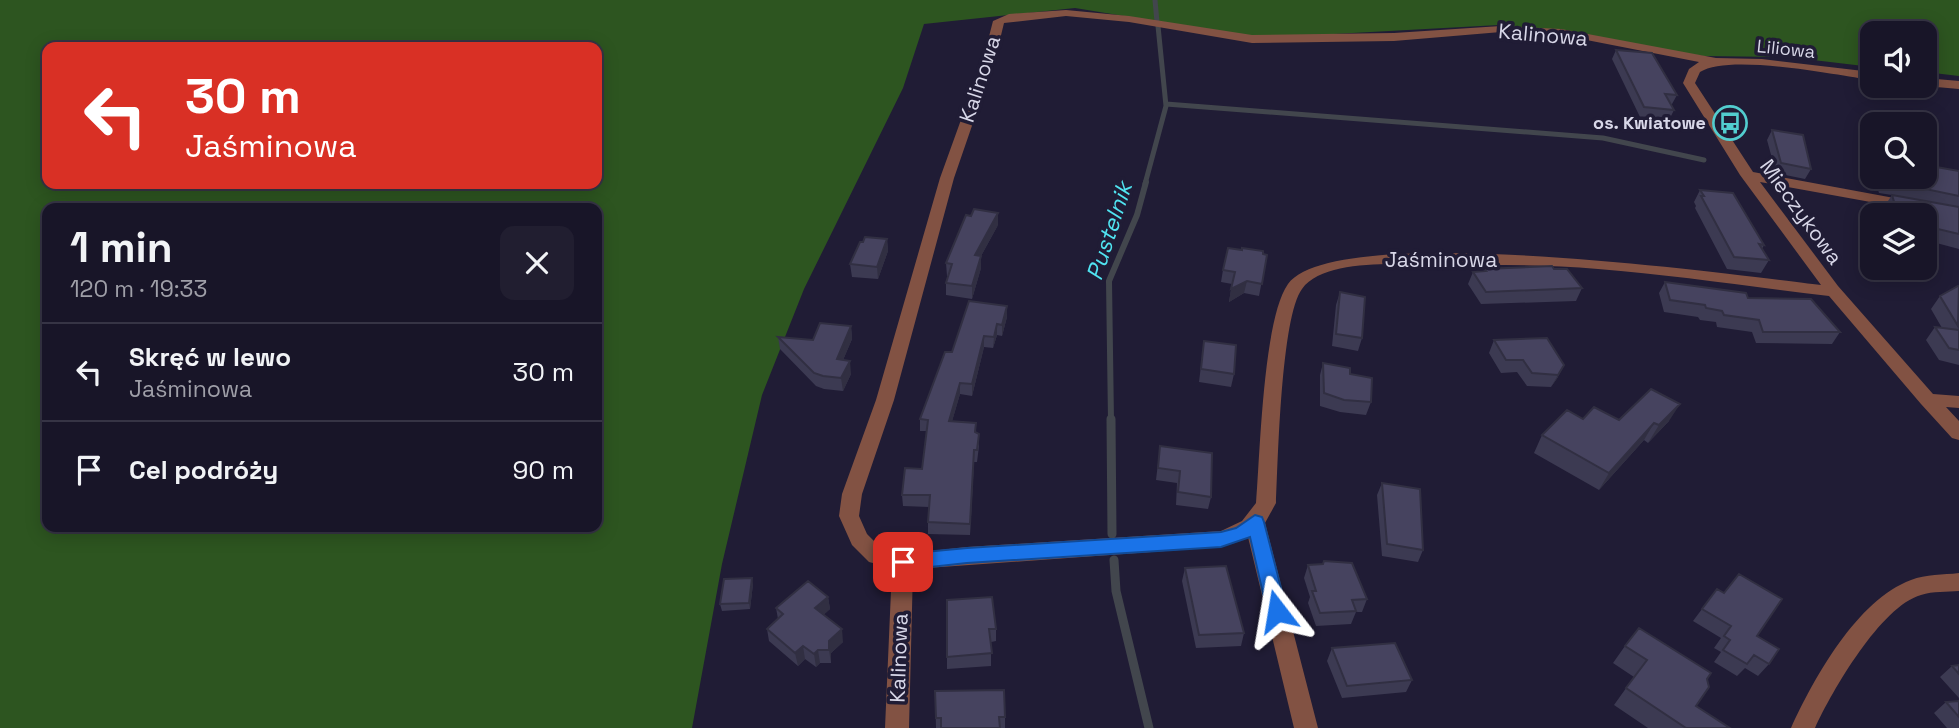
<!DOCTYPE html>
<html lang="pl">
<meta charset="utf-8">
<style>
body{margin:0;font-family:"Space Grotesk",sans-serif;background:#211e30;color:#f1f3f6;height:100vh;display:flex;flex-direction:column;font-size:26px;white-space:nowrap}
*{box-sizing:border-box;margin:0}
p{font-size:23px;color:#9f9fa8}
.icon{flex:none;width:38px;height:38px;fill:none;stroke:currentColor;stroke-width:2;stroke-linecap:round;stroke-linejoin:round}
.map{position:relative;flex:1;overflow:hidden}
.panel{position:absolute;left:42px;top:203px;width:560px;height:329px;display:flex;flex-direction:column;background:#181528;border-radius:14px;box-shadow:0 4px 18px #0003,0 0 0 2px #363445}
.panel>*{flex:none}
.hud{position:absolute;left:42px;top:42px;width:560px;height:147px;border-radius:14px;box-shadow:0 4px 18px #0003,0 0 0 2px #363445;background:#d93025;color:#fff;overflow:hidden}
.tools{position:absolute;left:1860px;top:21px;display:grid;gap:14px}
.tools a{display:grid;place-items:center;width:77px;height:77px;border-radius:14px;background:#181528;box-shadow:0 4px 18px #0003,0 0 0 2px #363445;font-size:35px}
.pin{position:absolute;display:grid;place-items:center;width:60px;height:60px;color:#fff;margin:-30px;border-radius:14px;box-shadow:0 4px 10px #0006}
.me{position:absolute;width:77px;margin:-38px;rotate:346deg;stroke-linejoin:round;filter:drop-shadow(0 0 5px #0008)}
.turn{display:flex;align-items:center;gap:24px;height:147px;padding:0 28px;font-size:32px}
.turn .icon{width:91px;height:91px;stroke-width:2.5}
.turn b{display:block;font-size:49px;line-height:60px}
.round{display:grid;place-items:center;flex:none;width:74px;height:74px;border-radius:14px;background:#211e30}
.summary{display:flex;align-items:center;justify-content:space-between;height:119px;padding:0 28px}
h1{font-size:42px;font-weight:700;line-height:52px}
ul{padding:0;list-style:none}
li{display:flex;align-items:center;gap:21px;height:98px;padding:0 28px;border-top:2px solid #363445}
li div{flex:1}
li b{display:block;font-size:26px}
li em{font-style:normal}
.map>svg:first-child{display:block}
.forest{fill:#2d5520;fill-rule:evenodd}
.lines{fill:none;stroke-linecap:round;stroke-linejoin:round}
.stream-far2{stroke:#42464d;stroke-width:5}
.stream-far1{stroke:#42464d;stroke-width:6}
.stream{stroke:#42464d;stroke-width:9}
.minor{fill:#825243;fill-rule:evenodd}
.wall{fill:#3c3a52}
.shaded-wall{fill:#312f42}
.building{fill:#46435f;stroke:#312f42;stroke-width:2}
.route{fill:#1a73e8;stroke:#114b97;stroke-width:2}
.labels{text-anchor:middle;stroke-width:7;stroke-linejoin:round;paint-order:stroke}
.far-street-label{font-size:18px;fill:#d8d7e8;stroke:#201c35}
.far-poi-label{font-size:18px;font-weight:bold;fill:#d8d7e8;stroke:#201c35;text-anchor:end}
.street-label{font-size:21px;fill:#d8d7e8;stroke:#201c35}
.water-label{font-size:23px;font-style:italic;fill:#50e4f1;stroke:#201c35}
</style>
<div class="map">
<svg width="1959" height="728" viewBox="0 0 1959 728">
<rect width="100%" height="100%" fill="#201c35"/>
<path class="forest" d="M 0,0 L 1959,0 L 1959,76 L 1925,72 L 1925,33 L 1872,33 L 1872,67 L 1788,57 L 1703,56 L 1499,25 L 1259,38 L 1075,8 L 924,24 L 903,88 L 804,289 L 762,395 L 722,564 L 692,728 L 0,728 ZM 47,47 L 597,47 L 597,184 L 47,184 ZM 47,208 L 597,208 L 597,527 L 47,527 Z"/>
<g class="lines">
<path class="stream-far2" d="M 1155,0 L 1157,22
M 1166,104 L 1603,138 L 1704,160
M 1145,184 L 1166,106 L 1158,26"/>
<path class="stream-far1" d="M 1111,421 L 1109,281 L 1137,215 L 1146,182"/>
<path class="stream" d="M 1111,419 L 1112,534
M 1114,560 L 1116,591 L 1149,728"/>
<path class="minor" d="M 1066,10 L 1129,16 L 1252,35 L 1394,33 L 1501,26 L 1561,29 L 1716,58 L 1762,59 L 1872,72 L 1872,80 C 1836,75 1729,53 1700,72 L 1695,83 L 1753,172 L 1959,210 L 1959,218 L 1760,182 L 1838,286 L 1933,394 L 1959,396 L 1959,408 L 1946,407 L 1959,421 L 1959,440 L 1952,438 L 1921,404 L 1829,296 C 1752,287 1675,275 1598,269 C 1545,264 1492,265 1439,265 C 1405,265 1325,257 1302,289 C 1281,317 1278,461 1276,503 L 1265,523 L 1318,728 L 1294,728 L 1248,537 L 1221,547 L 913,569 L 909,728 L 885,728 L 892,568 L 869,562 L 852,545 L 839,516 L 842,494 L 876,400 L 940,178 L 984,56 L 993,21 L 1009,14 ZM 1066,16 L 1129,22 L 1252,43 L 1394,41 L 1501,32 L 1561,35 L 1699,62 L 1689,69 L 1683,83 L 1740,175 L 1821,285 C 1736,275 1336,219 1288,284 C 1263,319 1260,456 1256,503 L 1242,521 L 1221,531 L 967,547 L 903,554 L 882,549 L 867,534 L 859,516 L 862,494 L 894,400 L 954,178 L 996,56 L 1004,23 Z
M 1925,78 L 1959,81 L 1959,89 L 1925,86 Z
M 1959,573 L 1959,591 C 1947,592 1933,591 1921,595 C 1881,606 1832,691 1815,728 L 1791,728 C 1814,678 1857,600 1911,580 C 1926,574 1943,575 1959,573 Z"/>
</g>
<path class="wall" d="M 1616,50 L 1677,95 L 1672,104 L 1671,104 L 1674,110 L 1669,120 L 1640,117 L 1612,59 Z
M 1772,130 L 1811,169 L 1805,179 L 1776,173 L 1767,140 Z
M 1959,171 L 1959,249 L 1925,240 L 1925,215 L 1886,215 L 1884,207 L 1892,195 L 1879,193 L 1874,177 L 1925,177 Z
M 1700,190 L 1764,245 L 1762,249 L 1769,260 L 1761,273 L 1727,269 L 1695,208 L 1696,206 L 1694,202 Z
M 998,225 L 981,256 L 981,268 L 972,299 L 946,295 L 946,283 L 948,276 L 947,276 L 946,263 Z
M 887,239 L 888,251 L 878,279 L 852,277 L 850,264 Z
M 1263,254 L 1267,255 L 1259,296 L 1244,293 L 1229,302 L 1232,284 L 1221,282 L 1223,270 Z
M 1484,269 L 1554,269 L 1582,288 L 1576,301 L 1481,304 L 1468,284 L 1473,272 L 1483,271 Z
M 1665,282 L 1748,298 L 1840,332 L 1832,344 L 1756,343 L 1752,332 L 1717,327 L 1716,322 L 1700,320 L 1698,317 L 1664,312 L 1659,293 Z
M 1959,287 L 1959,365 L 1939,360 L 1926,340 L 1935,327 L 1942,328 L 1931,309 L 1940,296 Z
M 1340,292 L 1362,338 L 1358,351 L 1332,346 L 1336,305 Z
M 1007,306 L 1007,317 L 1002,336 L 997,335 L 993,348 L 984,347 L 972,396 L 960,394 L 952,421 L 976,423 L 976,432 L 979,446 L 977,462 L 974,462 L 970,535 L 928,534 L 928,522 L 929,507 L 903,506 L 902,495 L 922,469 L 927,431 L 920,431 L 920,419 L 952,352 Z
M 851,326 L 852,339 L 843,360 L 851,374 L 843,391 L 824,389 L 816,386 L 780,349 L 778,337 L 813,340 Z
M 1547,338 L 1558,377 L 1551,387 L 1527,386 L 1517,372 L 1501,373 L 1489,353 L 1494,340 Z
M 1204,341 L 1234,374 L 1231,387 L 1199,382 Z
M 1323,363 L 1350,374 L 1371,402 L 1366,415 L 1340,412 L 1320,406 L 1320,375 Z
M 1583,419 L 1619,420 L 1669,421 L 1648,443 L 1644,440 L 1599,490 L 1534,453 L 1542,435 Z
M 1160,446 L 1211,497 L 1208,509 L 1176,505 L 1177,483 L 1156,480 Z
M 1382,483 L 1423,550 L 1418,562 L 1382,556 L 1377,495 Z
M 1308,565 L 1367,599 L 1362,612 L 1356,612 L 1351,624 L 1316,626 L 1308,603 L 1310,597 L 1304,578 Z
M 1185,568 L 1244,633 L 1241,646 L 1196,648 L 1182,581 Z
M 753,584 L 750,609 L 722,611 L 720,604 Z
M 1717,589 L 1757,636 L 1769,664 L 1758,676 L 1745,668 L 1737,676 L 1714,662 L 1721,652 L 1714,648 L 1721,638 L 1693,621 Z
M 828,597 L 830,609 L 823,615 L 843,642 L 831,653 L 831,663 L 820,663 L 816,667 L 805,659 L 798,666 L 769,641 L 767,629 L 778,619 L 776,608 Z
M 947,600 L 996,629 L 996,641 L 991,642 L 991,666 L 947,669 Z
M 1625,646 L 1707,679 L 1696,706 L 1730,728 L 1648,728 L 1614,705 L 1634,677 L 1613,663 Z
M 1332,648 L 1412,680 L 1406,692 L 1342,698 L 1327,661 Z
M 1959,665 L 1959,698 L 1940,677 L 1952,666 Z
M 935,691 L 1005,717 L 1005,728 L 936,728 Z
M 1959,701 L 1959,728 L 1947,728 L 1934,713 L 1946,702 Z"/>
<path class="shaded-wall" d="M 998,213 L 998,225 L 981,256 L 981,268 L 972,299 L 972,286 L 975,255 Z
M 887,239 L 888,251 L 878,279 L 877,267 Z
M 1247,281 L 1244,293 L 1229,302 L 1231,289 Z
M 1007,306 L 1007,317 L 1002,336 L 1002,325 Z
M 997,324 L 997,335 L 993,348 L 994,337 Z
M 851,326 L 852,339 L 838,372 L 837,359 Z
M 984,336 L 984,347 L 972,396 L 972,384 Z
M 850,361 L 851,374 L 843,391 L 841,378 Z
M 1564,365 L 1558,377 L 1551,387 L 1558,375 Z
M 960,383 L 960,394 L 949,432 L 949,421 Z
M 1680,404 L 1669,421 L 1648,443 L 1659,425 Z
M 1654,423 L 1644,440 L 1599,490 L 1609,473 Z
M 974,450 L 974,462 L 970,535 L 970,524 Z
M 752,578 L 753,584 L 750,609 L 749,603 Z
M 828,597 L 830,609 L 817,621 L 815,608 Z
M 842,629 L 843,642 L 831,653 L 831,663 L 829,650 L 829,641 Z
M 803,646 L 805,659 L 798,666 L 795,653 Z
M 818,650 L 820,663 L 816,667 L 814,654 Z"/>
<path class="building" d="M 1616,50 L 1652,53 L 1677,95 L 1665,94 L 1674,110 L 1644,107 Z
M 1772,130 L 1803,135 L 1811,169 L 1781,163 Z
M 1925,165 L 1959,171 L 1959,196 L 1887,181 L 1886,177 L 1925,177 Z
M 1700,190 L 1733,193 L 1764,245 L 1759,244 L 1769,260 L 1734,257 L 1701,196 L 1704,196 Z
M 1892,195 L 1959,207 L 1959,234 L 1925,226 L 1925,215 L 1898,215 Z
M 974,209 L 998,213 L 975,255 L 981,256 L 972,286 L 946,283 L 952,264 L 946,263 L 966,215 L 971,216 Z
M 865,237 L 887,239 L 877,267 L 850,264 L 860,242 L 863,242 Z
M 1228,248 L 1242,250 L 1242,248 L 1263,251 L 1263,254 L 1267,255 L 1262,284 L 1247,281 L 1231,289 L 1235,272 L 1223,270 Z
M 1552,266 L 1554,269 L 1567,269 L 1582,288 L 1486,292 L 1473,272 L 1486,271 L 1484,269 Z
M 1665,282 L 1746,293 L 1748,298 L 1811,299 L 1840,332 L 1763,332 L 1759,320 L 1724,315 L 1722,311 L 1706,308 L 1705,305 L 1670,300 Z
M 1958,286 L 1959,287 L 1958,326 L 1940,296 Z
M 1340,292 L 1365,297 L 1362,338 L 1336,334 Z
M 969,301 L 1007,306 L 1002,325 L 997,324 L 994,337 L 984,336 L 972,384 L 960,383 L 949,421 L 976,423 L 975,432 L 979,434 L 977,450 L 974,450 L 970,524 L 928,522 L 930,495 L 902,495 L 905,468 L 922,469 L 928,420 L 920,419 L 945,352 L 952,352 Z
M 820,323 L 851,326 L 837,359 L 850,361 L 841,378 L 823,376 L 814,373 L 778,337 L 813,340 Z
M 1935,327 L 1959,330 L 1959,350 L 1949,348 Z
M 1547,338 L 1564,365 L 1558,375 L 1532,373 L 1523,360 L 1506,360 L 1494,340 Z
M 1204,341 L 1236,345 L 1234,374 L 1201,369 Z
M 1323,363 L 1350,368 L 1350,374 L 1372,378 L 1371,402 L 1344,400 L 1324,393 Z
M 1651,389 L 1680,404 L 1659,425 L 1654,423 L 1609,473 L 1542,435 L 1567,410 L 1583,419 L 1594,407 L 1619,420 Z
M 1160,446 L 1212,453 L 1211,497 L 1178,492 L 1180,471 L 1158,468 Z
M 1382,483 L 1420,489 L 1423,550 L 1387,544 Z
M 1324,561 L 1352,563 L 1367,599 L 1352,600 L 1356,611 L 1320,613 L 1312,591 L 1316,591 L 1308,565 L 1323,564 Z
M 1226,566 L 1244,633 L 1199,635 L 1185,568 Z
M 1739,574 L 1782,599 L 1757,636 L 1779,649 L 1769,664 L 1754,655 L 1747,664 L 1723,650 L 1730,640 L 1724,636 L 1731,626 L 1702,609 L 1717,589 L 1724,593 Z
M 752,578 L 749,603 L 720,604 L 724,579 Z
M 808,581 L 828,597 L 815,608 L 842,629 L 829,641 L 829,650 L 818,650 L 814,654 L 803,646 L 795,653 L 767,629 L 783,614 L 776,608 Z
M 992,597 L 996,629 L 989,629 L 992,653 L 947,657 L 947,600 Z
M 1639,628 L 1711,673 L 1707,679 L 1709,687 L 1696,706 L 1730,728 L 1686,728 L 1626,688 L 1647,660 L 1625,646 Z
M 1395,643 L 1412,680 L 1347,686 L 1332,648 Z
M 1959,665 L 1959,674 L 1952,666 Z
M 1004,690 L 1005,717 L 999,717 L 1000,728 L 941,728 L 941,718 L 936,718 L 935,691 Z
M 1959,701 L 1959,717 L 1946,702 Z"/>
<path class="route" d="M 1255,515 L 1262,517 L 1264,522 L 1287,611 L 1284,617 L 1277,619 L 1270,617 L 1267,611 L 1250,537 L 1221,547 L 967,563 L 903,570 L 896,568 L 894,562 L 896,557 L 903,554 L 967,548 L 1221,532 L 1236,528 Z"/>
<defs>
<g id="bus-ring" transform="scale(1.75)"><circle r="9.5" fill="#201c35" stroke="#52cdcf" stroke-width="1.5"/><path d="M-5-6H5V4H4V6H2V4H-2V6H-4V4H-5ZM-3.5-4V0h7V-4ZM-3.5 1.2v1.5H-2V1.2ZM2 1.2v1.5H3.5V1.2Z" fill="#52cdcf"/></g>
</defs>
<g fill-rule="evenodd">
<use href="#bus-ring" x="1730" y="123"/>
</g>
<g class="labels">
<g class="far-street-label">
<text transform="translate(1786 49) rotate(6)" y="6">Liliowa</text>
</g>
<g class="far-poi-label">
<text x="1706" y="129">os. Kwiatowe</text>
</g>
<g class="street-label">
<text transform="translate(1543 35) rotate(5)" y="7">Kalinowa</text>
<text transform="translate(980 79) rotate(-72)" y="7">Kalinowa</text>
<text transform="translate(1801 212) rotate(54)" y="7">Mieczykowa</text>
<text x="1441" y="267">Jaśminowa</text>
<text transform="translate(899 658) rotate(-88)" y="7">Kalinowa</text>
</g>
<g class="water-label">
<text transform="translate(1109 231) rotate(-72)" y="8">Pustelnik</text>
</g>
</g>
</svg>
<div class="tools">
<a><svg class="icon" aria-label="sound" viewBox="0 0 24 24"><path d="M4 9h4l5-4v14l-5-4H4zM17 9q2 3 0 6"/></svg></a>
<a><svg class="icon" aria-label="search" viewBox="0 0 24 24"><circle cx="10" cy="10" r="6"/><path d="M15 15l6 6"/></svg></a>
<a><svg class="icon" aria-label="layers" viewBox="0 0 24 24"><path d="M12 4l9 5-9 5-9-5zM3 14l9 5 9-5"/></svg></a>
</div>
<div class="pin" style="left:903px;top:562px;background:#d93025"><svg class="icon" aria-label="arrive" viewBox="0 0 24 24"><path d="M6 21V4h12l-3 4 3 4H6"/></svg></div>
<svg class="me" style="left:1277px;top:611px" viewBox="-20 -20 40 40"><path d="M0-17L14 15 0 8-14 15z" fill="#1a73e8" stroke="#fff" stroke-width="4"/></svg>
<div class="hud">
<div class="turn"><svg class="icon" aria-label="left" viewBox="0 0 24 24"><path d="M17 20v-9H6M10 6l-5 5 5 5"/></svg><div><b>30 m</b>Jaśminowa</div></div>
</div>
<section class="panel">
<div class="summary"><div><h1>1 min</h1><p>120 m · 19:33</p></div><a class="round"><svg class="icon" aria-label="close" viewBox="0 0 24 24"><path d="M6 6l12 12M18 6L6 18"/></svg></a></div>
<ul>
<li><svg class="icon" aria-label="left" viewBox="0 0 24 24"><path d="M17 20v-9H6M10 6l-5 5 5 5"/></svg><div><b>Skręć w lewo</b><p>Jaśminowa</p></div><em>30 m</em></li>
<li><svg class="icon" aria-label="arrive" viewBox="0 0 24 24"><path d="M6 21V4h12l-3 4 3 4H6"/></svg><div><b>Cel podróży</b></div><em>90 m</em></li>
</ul>
</section>
</div>
